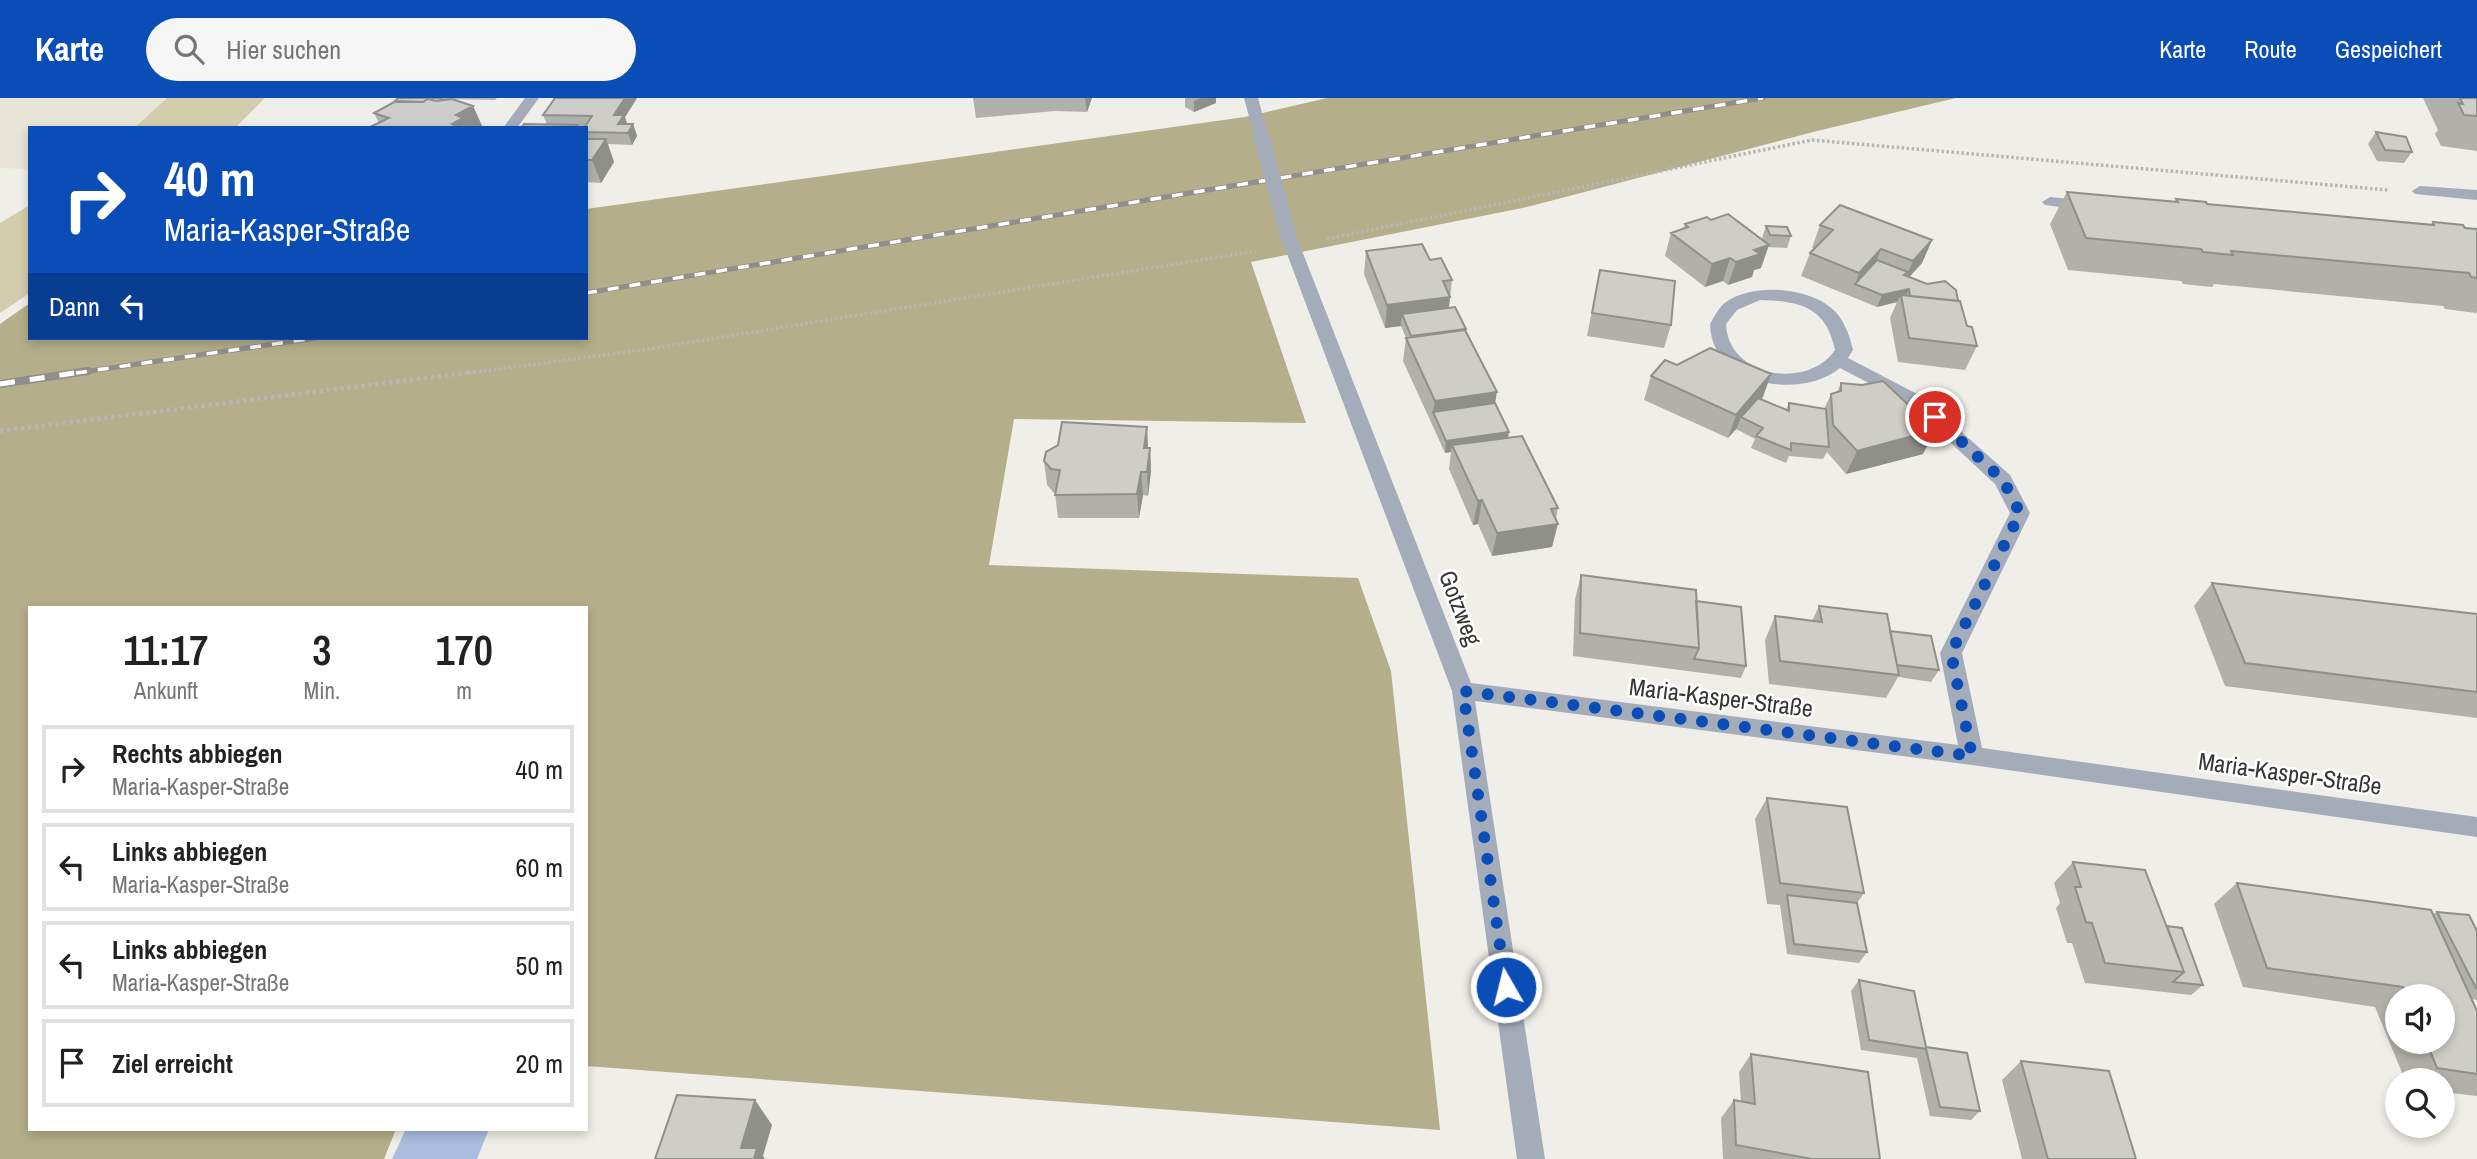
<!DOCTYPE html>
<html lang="de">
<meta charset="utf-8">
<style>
body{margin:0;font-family:"Archivo Narrow",sans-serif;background:#f6f6f6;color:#222;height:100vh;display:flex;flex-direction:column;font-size:26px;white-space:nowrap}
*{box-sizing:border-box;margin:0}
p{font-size:23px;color:#767676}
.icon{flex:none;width:38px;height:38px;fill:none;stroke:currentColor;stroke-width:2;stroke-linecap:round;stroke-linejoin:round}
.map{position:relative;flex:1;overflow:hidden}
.sheet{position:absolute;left:28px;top:508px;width:560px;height:525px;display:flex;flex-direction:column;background:#fff;border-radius:0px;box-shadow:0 4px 10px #0003}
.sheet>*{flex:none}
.banner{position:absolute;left:28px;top:28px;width:560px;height:214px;border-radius:0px;box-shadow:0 4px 10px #0003;background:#0b4db7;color:#fff;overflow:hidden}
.controls{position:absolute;left:2385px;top:886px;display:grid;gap:14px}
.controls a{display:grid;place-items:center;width:70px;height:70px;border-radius:50%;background:#fff;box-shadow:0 4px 10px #0003;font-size:35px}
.pin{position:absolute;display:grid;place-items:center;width:60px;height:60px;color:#fff;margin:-30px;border:4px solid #fff;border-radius:50%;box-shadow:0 2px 7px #0007}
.me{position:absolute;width:77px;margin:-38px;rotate:352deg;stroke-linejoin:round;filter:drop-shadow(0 0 5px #0008)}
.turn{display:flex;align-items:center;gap:24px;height:147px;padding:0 21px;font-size:32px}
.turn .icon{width:91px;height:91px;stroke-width:2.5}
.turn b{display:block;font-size:49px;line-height:60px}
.then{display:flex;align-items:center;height:66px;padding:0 21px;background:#0003;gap:14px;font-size:26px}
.eta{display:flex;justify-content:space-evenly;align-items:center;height:119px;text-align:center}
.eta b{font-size:42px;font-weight:600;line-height:49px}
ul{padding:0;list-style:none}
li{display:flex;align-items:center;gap:21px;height:88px;margin:0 14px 10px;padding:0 7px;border:4px solid #e0e0e0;border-radius:0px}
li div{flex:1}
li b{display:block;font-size:26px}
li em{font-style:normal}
header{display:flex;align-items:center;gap:42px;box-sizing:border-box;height:98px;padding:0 35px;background:#0b4db7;color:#fff}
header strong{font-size:33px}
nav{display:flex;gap:38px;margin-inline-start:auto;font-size:24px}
.search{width:490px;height:63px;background:#f6f6f6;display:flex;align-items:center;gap:18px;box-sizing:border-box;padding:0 24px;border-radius:38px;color:#767676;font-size:26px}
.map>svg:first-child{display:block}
.built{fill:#e8e5d7}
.green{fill:#d4cdad}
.forest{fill:#b5ae8a}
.water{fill:#aabddd}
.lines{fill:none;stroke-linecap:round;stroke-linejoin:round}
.path-far1{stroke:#b7b6b1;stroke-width:3.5;stroke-dasharray:2.5 2.5;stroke-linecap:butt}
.path{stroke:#b7b6b1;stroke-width:4.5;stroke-dasharray:3.5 3.5;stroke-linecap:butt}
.lane{fill:#a4acba;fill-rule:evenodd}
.street{fill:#a4acba;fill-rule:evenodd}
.rail-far1-casing{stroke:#908e8a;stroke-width:5}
.rail-casing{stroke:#908e8a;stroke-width:8}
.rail-far1{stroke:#fff;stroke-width:3.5;stroke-dasharray:11;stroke-linecap:butt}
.rail{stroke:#fff;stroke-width:5;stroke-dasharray:15;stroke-linecap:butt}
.street-bridge{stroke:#a4acba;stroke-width:16}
.wall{fill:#b1b0ab;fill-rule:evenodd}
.shaded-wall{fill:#90908b}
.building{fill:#cecdc7;stroke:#90908b;stroke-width:2}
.route{stroke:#0b4db7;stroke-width:12;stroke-dasharray:0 21.6}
.labels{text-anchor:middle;stroke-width:5;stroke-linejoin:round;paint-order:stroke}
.street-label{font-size:24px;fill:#373634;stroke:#fff}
</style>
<header>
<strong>Karte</strong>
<div class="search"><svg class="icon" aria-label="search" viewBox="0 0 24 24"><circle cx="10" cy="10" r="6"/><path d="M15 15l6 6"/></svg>Hier suchen</div>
<nav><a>Karte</a><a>Route</a><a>Gespeichert</a></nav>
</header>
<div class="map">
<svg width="2477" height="1061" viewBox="0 0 2477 1061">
<rect width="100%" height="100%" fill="#f0eee8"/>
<path class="built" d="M 0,0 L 167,0 L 134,30 L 30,30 L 30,71 L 0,70 Z"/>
<path class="green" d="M 167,0 L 265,0 L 235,30 L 134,30 Z
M 30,107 L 30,195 L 0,215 L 0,125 Z"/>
<path class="forest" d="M 1327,0 L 1956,0 L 1813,34 L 1527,109 L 1251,164 L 1306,325 L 1014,321 L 989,467 L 1358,480 L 1391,573 L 1440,1032 L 586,968 L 586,509 L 30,509 L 30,1031 L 396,1031 L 384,1061 L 0,1061 L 0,226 L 30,205 L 30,240 L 586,240 L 586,111 L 1245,19 Z"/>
<path class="water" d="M 406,1031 L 489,1031 L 477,1061 L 392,1061 Z"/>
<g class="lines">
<path class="path-far1" d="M 1327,141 L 1812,42 L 2388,92
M 469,275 L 648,251 L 1256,153"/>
<path class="path" d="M 0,333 L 482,273"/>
<path class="lane" d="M 525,0 L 539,0 L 517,30 L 503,30 Z
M 2050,99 L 2089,103 L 2097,108 L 2089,113 L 2045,107 L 2042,104 Z"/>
<path class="street" d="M 1244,0 L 1258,0 L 1269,41 L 1267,44 L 1257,44 L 1255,41 Z
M 2420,88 L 2477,92 L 2477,102 L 2415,96 L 2412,93 Z
M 1289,135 L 1297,140 L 1471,585 L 1958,647 L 1940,555 L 2010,415 L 1995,386 L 1909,306 L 1840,270 C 1799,303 1711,287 1710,226 C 1714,219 1719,209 1726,204 C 1753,185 1804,189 1830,209 C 1844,220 1849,236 1853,252 L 1848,260 L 1921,298 L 2010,377 L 2030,415 L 1962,555 L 1982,650 L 2477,719 L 2477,739 L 1972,667 L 1475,603 L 1545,1061 L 1517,1061 L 1452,593 L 1281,140 ZM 1760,202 C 1801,203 1826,209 1835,252 C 1808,292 1728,280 1726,226 L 1737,212 Z"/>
<g class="rail-far1-casing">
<path id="rail-far1" d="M 586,195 L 1763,0
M 76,275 L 315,240"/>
</g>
<g class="rail-casing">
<path id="rail" d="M 0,286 L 88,273"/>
</g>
<use href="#rail-far1" class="rail-far1"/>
<use href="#rail" class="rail"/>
<path class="street-bridge" d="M 1262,41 L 1289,140"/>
</g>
<path class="wall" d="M 398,0 L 497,0 L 495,2 L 452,1 L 473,8 L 483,30 L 368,30 L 379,25 L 374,15 L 394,4 Z
M 555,0 L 637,0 L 625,19 L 627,26 L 633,26 L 637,38 L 632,47 L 608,46 L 614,64 L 601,85 L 586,84 L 586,30 L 547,26 L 543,17 Z
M 973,0 L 1092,0 L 1087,14 L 1055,13 L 976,20 Z
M 1185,0 L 1216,0 L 1216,5 L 1194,14 L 1185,9 Z
M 2423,0 L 2477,0 L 2477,53 L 2441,48 L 2435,36 L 2438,32 Z
M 2376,34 L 2412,54 L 2404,65 L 2377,63 L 2368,46 Z
M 2067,94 L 2175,103 L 2176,101 L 2207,106 L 2431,126 L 2433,124 L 2477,131 L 2477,213 L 2476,215 L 2445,211 L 2443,208 L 2214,186 L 2212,189 L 2183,186 L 2181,183 L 2068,172 L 2050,126 Z
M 1711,122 L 1763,142 L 1762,140 L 1766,128 L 1791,138 L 1787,150 L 1768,149 L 1761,170 L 1754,172 L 1752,179 L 1728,187 L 1723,183 L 1705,189 L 1665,158 L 1671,135 L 1683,131 L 1685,126 Z
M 1820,127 L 1932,142 L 1922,165 L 1909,179 L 1958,203 L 1967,228 L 1977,248 L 1965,272 L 1898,264 L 1890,220 L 1897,204 L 1877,209 L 1801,178 L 1810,155 L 1814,151 L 1812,150 Z
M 1366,153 L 1430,162 L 1452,182 L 1449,210 L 1466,231 L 1466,234 L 1508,340 L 1558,410 L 1556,420 L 1552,449 L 1492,458 L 1478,426 L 1473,427 L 1449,371 L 1451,354 L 1445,355 L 1403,263 L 1406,240 L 1401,228 L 1385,230 L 1364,176 Z
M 1600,172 L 1671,227 L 1664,250 L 1587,238 Z
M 1677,267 L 1771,276 L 1761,301 L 1786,312 L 1789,305 L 1824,311 L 1831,296 L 1837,294 L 1841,285 L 1935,332 L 1923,356 L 1846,376 L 1827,354 L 1823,361 L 1789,358 L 1786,365 L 1751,350 L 1755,341 L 1736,331 L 1737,330 L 1728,340 L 1644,302 L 1651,278 Z
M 1147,329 L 1148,350 L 1150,350 L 1151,373 L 1148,398 L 1143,397 L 1139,420 L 1058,420 L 1055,395 L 1054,395 L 1047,387 L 1044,363 Z
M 1581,477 L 1696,503 L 1746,568 L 1741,580 L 1573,558 L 1575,501 Z
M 2212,485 L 2477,516 L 2477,620 L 2225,588 L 2194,508 Z
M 1819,508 L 1890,533 L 1939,572 L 1931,584 L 1898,579 L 1886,600 L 1769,586 L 1765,542 L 1775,518 L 1812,523 Z
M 1767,700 L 1864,795 L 1857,805 L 1867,854 L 1859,865 L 1787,856 L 1780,807 L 1767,806 L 1755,721 Z
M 2073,764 L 2167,828 L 2203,887 L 2191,897 L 2085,885 L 2072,845 L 2067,845 L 2056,810 L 2060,805 L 2054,785 Z
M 2237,785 L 2433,816 L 2437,814 L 2477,832 L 2477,902 L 2472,901 L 2477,913 L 2477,998 L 2443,994 L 2443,982 L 2405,982 L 2375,909 L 2243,889 L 2214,806 ZM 2398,898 L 2443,898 L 2443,943 L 2398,943 Z
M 1859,882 L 1926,949 L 1980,1013 L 1971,1022 L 1930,1018 L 1917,960 L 1861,952 L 1851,893 Z
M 1751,956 L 1880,1061 L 1723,1061 L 1721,1020 L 1734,1002 L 1741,1003 L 1739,974 Z
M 2021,963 L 2136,1061 L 2022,1061 L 2002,982 Z"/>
<path class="shaded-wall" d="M 625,0 L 637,0 L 625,19 L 628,29 L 618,29 L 614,17 Z
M 1085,0 L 1092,0 L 1087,14 Z
M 1200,0 L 1216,0 L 1216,5 L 1194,14 L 1194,3 Z
M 473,8 L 483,30 L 453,30 L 452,26 L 456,17 Z
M 633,26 L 637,38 L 632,47 L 628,35 Z
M 606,41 L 614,64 L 601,85 L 592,62 Z
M 1932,142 L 1922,165 L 1903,186 L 1913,163 Z
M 1769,147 L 1761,170 L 1754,172 L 1752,179 L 1728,187 L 1736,164 L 1754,152 Z
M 1881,151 L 1872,174 L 1855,186 L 1859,175 Z
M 1730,160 L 1723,183 L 1705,189 L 1712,166 Z
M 1909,191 L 1904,203 L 1901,197 L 1897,204 L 1877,209 L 1882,197 Z
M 1450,199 L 1447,222 L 1402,216 L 1401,228 L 1385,230 L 1387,207 Z
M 1771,276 L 1763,299 L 1744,321 L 1741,319 L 1737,330 L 1728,340 L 1736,317 Z
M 1497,294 L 1493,318 L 1433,314 L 1435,303 Z
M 1147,329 L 1148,352 L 1144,350 Z
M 1935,332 L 1923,356 L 1846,376 L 1857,353 Z
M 1509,334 L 1507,346 L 1452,347 L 1451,354 L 1445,355 L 1446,343 Z
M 1150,350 L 1151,373 L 1148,398 L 1147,374 Z
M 1141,374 L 1143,397 L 1139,420 L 1137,396 Z
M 1482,402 L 1478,426 L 1473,427 L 1478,403 Z
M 1558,426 L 1552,449 L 1492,458 L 1497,435 Z
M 755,1002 L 772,1027 L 763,1058 L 765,1061 L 749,1061 L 741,1050 Z"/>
<path class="building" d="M 398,0 L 442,0 L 439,3 L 436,3 L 428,1 L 423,4 L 394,4 Z
M 555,0 L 625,0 L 614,17 L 624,17 L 618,26 L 633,26 L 628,35 L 586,34 L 586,30 L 584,30 L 592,18 L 543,17 Z
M 2460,0 L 2477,0 L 2477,18 L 2464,17 L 2458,5 L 2463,6 Z
M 428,1 L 436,3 L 452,1 L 473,8 L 456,17 L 463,20 L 452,26 L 456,28 L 453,30 L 368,30 L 389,20 L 374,15 L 396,3 L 423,4 Z
M 524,26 L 577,27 L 574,30 L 521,30 Z
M 2376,34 L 2406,39 L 2412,54 L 2385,52 Z
M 586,41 L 606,41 L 592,62 L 586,62 Z
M 2067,94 L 2178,104 L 2176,101 L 2206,104 L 2207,106 L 2434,127 L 2433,124 L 2463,127 L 2465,130 L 2477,131 L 2477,180 L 2471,179 L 2469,175 L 2231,153 L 2233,157 L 2203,154 L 2201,151 L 2086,140 Z
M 1840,107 L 1932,142 L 1913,163 L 1881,151 L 1859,175 L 1810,155 L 1833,132 L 1820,127 Z
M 1728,116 L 1769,147 L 1754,152 L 1760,156 L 1736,164 L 1730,160 L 1712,166 L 1671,135 L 1688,129 L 1685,126 L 1707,119 L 1711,122 Z
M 1766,128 L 1787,129 L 1791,138 L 1770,137 Z
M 1422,146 L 1430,162 L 1441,160 L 1452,182 L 1443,183 L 1450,199 L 1387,207 L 1366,153 Z
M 1877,162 L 1908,174 L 1904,177 L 1927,186 L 1945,183 L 1956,192 L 1958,203 L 1910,198 L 1909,191 L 1882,197 L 1855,186 Z
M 1600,172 L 1675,183 L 1671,227 L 1592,215 Z
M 1901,197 L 1960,203 L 1967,228 L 1972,229 L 1977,248 L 1909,240 Z
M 1455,209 L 1466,231 L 1411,238 L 1402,216 Z
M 1465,232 L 1497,294 L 1435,303 L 1406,240 Z
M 1710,250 L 1771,276 L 1736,317 L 1651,278 L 1665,262 L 1677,267 Z
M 1883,283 L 1935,332 L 1857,353 L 1833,327 L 1831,296 L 1841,293 L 1841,285 L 1862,287 Z
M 1758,300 L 1789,313 L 1789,305 L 1826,311 L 1829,349 L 1791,345 L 1791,352 L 1756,338 L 1763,330 L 1741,319 Z
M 1495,305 L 1509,334 L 1446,343 L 1433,314 Z
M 1062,324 L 1147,329 L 1144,350 L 1150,350 L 1147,374 L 1141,374 L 1137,396 L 1055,397 L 1060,372 L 1051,371 L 1044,363 L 1046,354 L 1058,347 Z
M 1522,338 L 1558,410 L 1551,411 L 1558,426 L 1497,435 L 1482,402 L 1478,403 L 1452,347 Z
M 1581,477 L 1696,492 L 1699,550 L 1580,535 Z
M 2212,485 L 2477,516 L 2477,594 L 2245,565 Z
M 1696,503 L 1741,509 L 1746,568 L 1694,561 L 1699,550 Z
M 1819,508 L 1887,516 L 1899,577 L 1780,563 L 1775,518 L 1822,524 Z
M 1890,533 L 1931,538 L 1939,572 L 1897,567 Z
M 1767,700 L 1847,709 L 1864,795 L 1780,785 Z
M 2073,764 L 2145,772 L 2184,874 L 2105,865 L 2092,825 L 2086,824 L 2075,789 L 2081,789 Z
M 2237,785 L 2431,812 L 2477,913 L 2477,976 L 2437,970 L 2426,943 L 2443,943 L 2443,898 L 2407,898 L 2403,889 L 2267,870 Z
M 1787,797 L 1857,805 L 1867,854 L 1794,846 Z
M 2437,814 L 2469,817 L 2477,833 L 2477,890 L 2476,890 Z
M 2167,828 L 2182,830 L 2203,887 L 2173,884 L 2184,874 Z
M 1859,882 L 1914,893 L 1926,949 L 1967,955 L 1980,1013 L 1940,1009 L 1926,951 L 1869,942 Z
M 1751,956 L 1868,974 L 1880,1061 L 1812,1061 L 1736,1047 L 1734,1002 L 1755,1006 Z
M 2021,963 L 2109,973 L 2136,1061 L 2048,1061 Z
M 677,997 L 755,1002 L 741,1050 L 757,1050 L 754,1061 L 655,1061 Z"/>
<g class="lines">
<path class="route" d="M 1506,889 L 1463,593 L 1972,658 L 1951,555 L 2020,415 L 2003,382 L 1935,319"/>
</g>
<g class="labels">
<g class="street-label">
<text transform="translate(1460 510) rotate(69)" y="8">Gotzweg</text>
<text transform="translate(1721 600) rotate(7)" y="8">Maria-Kasper-Straße</text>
<text transform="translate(2290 676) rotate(8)" y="8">Maria-Kasper-Straße</text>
</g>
</g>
</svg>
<div class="controls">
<a><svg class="icon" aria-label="sound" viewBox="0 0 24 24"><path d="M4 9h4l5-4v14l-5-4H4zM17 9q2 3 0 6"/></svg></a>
<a><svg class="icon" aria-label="search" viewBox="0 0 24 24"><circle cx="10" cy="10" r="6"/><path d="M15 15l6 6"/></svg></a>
</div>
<div class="pin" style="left:1935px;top:319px;background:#d93025"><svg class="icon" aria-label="arrive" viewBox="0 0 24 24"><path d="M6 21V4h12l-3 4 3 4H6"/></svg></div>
<svg class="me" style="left:1506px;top:889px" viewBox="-20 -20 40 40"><circle r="17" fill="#0b4db7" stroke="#fff" stroke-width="3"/><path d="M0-11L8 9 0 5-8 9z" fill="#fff"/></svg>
<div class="banner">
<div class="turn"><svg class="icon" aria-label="right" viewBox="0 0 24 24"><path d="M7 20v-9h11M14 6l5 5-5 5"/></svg><div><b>40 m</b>Maria-Kasper-Straße</div></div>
<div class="then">Dann<svg class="icon" aria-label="left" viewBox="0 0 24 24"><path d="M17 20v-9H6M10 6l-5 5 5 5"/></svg></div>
</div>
<section class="sheet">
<div class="eta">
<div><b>11:17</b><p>Ankunft</p></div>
<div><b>3</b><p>Min.</p></div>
<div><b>170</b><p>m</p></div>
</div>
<ul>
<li><svg class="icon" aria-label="right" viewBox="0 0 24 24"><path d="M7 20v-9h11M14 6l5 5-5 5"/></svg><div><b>Rechts abbiegen</b><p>Maria-Kasper-Straße</p></div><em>40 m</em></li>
<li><svg class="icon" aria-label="left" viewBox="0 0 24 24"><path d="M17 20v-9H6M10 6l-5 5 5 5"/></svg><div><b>Links abbiegen</b><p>Maria-Kasper-Straße</p></div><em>60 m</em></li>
<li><svg class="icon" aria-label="left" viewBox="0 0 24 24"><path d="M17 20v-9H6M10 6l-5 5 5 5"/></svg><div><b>Links abbiegen</b><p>Maria-Kasper-Straße</p></div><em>50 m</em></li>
<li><svg class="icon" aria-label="arrive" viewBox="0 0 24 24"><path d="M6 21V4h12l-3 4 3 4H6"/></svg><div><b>Ziel erreicht</b></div><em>20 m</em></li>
</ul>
</section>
</div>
